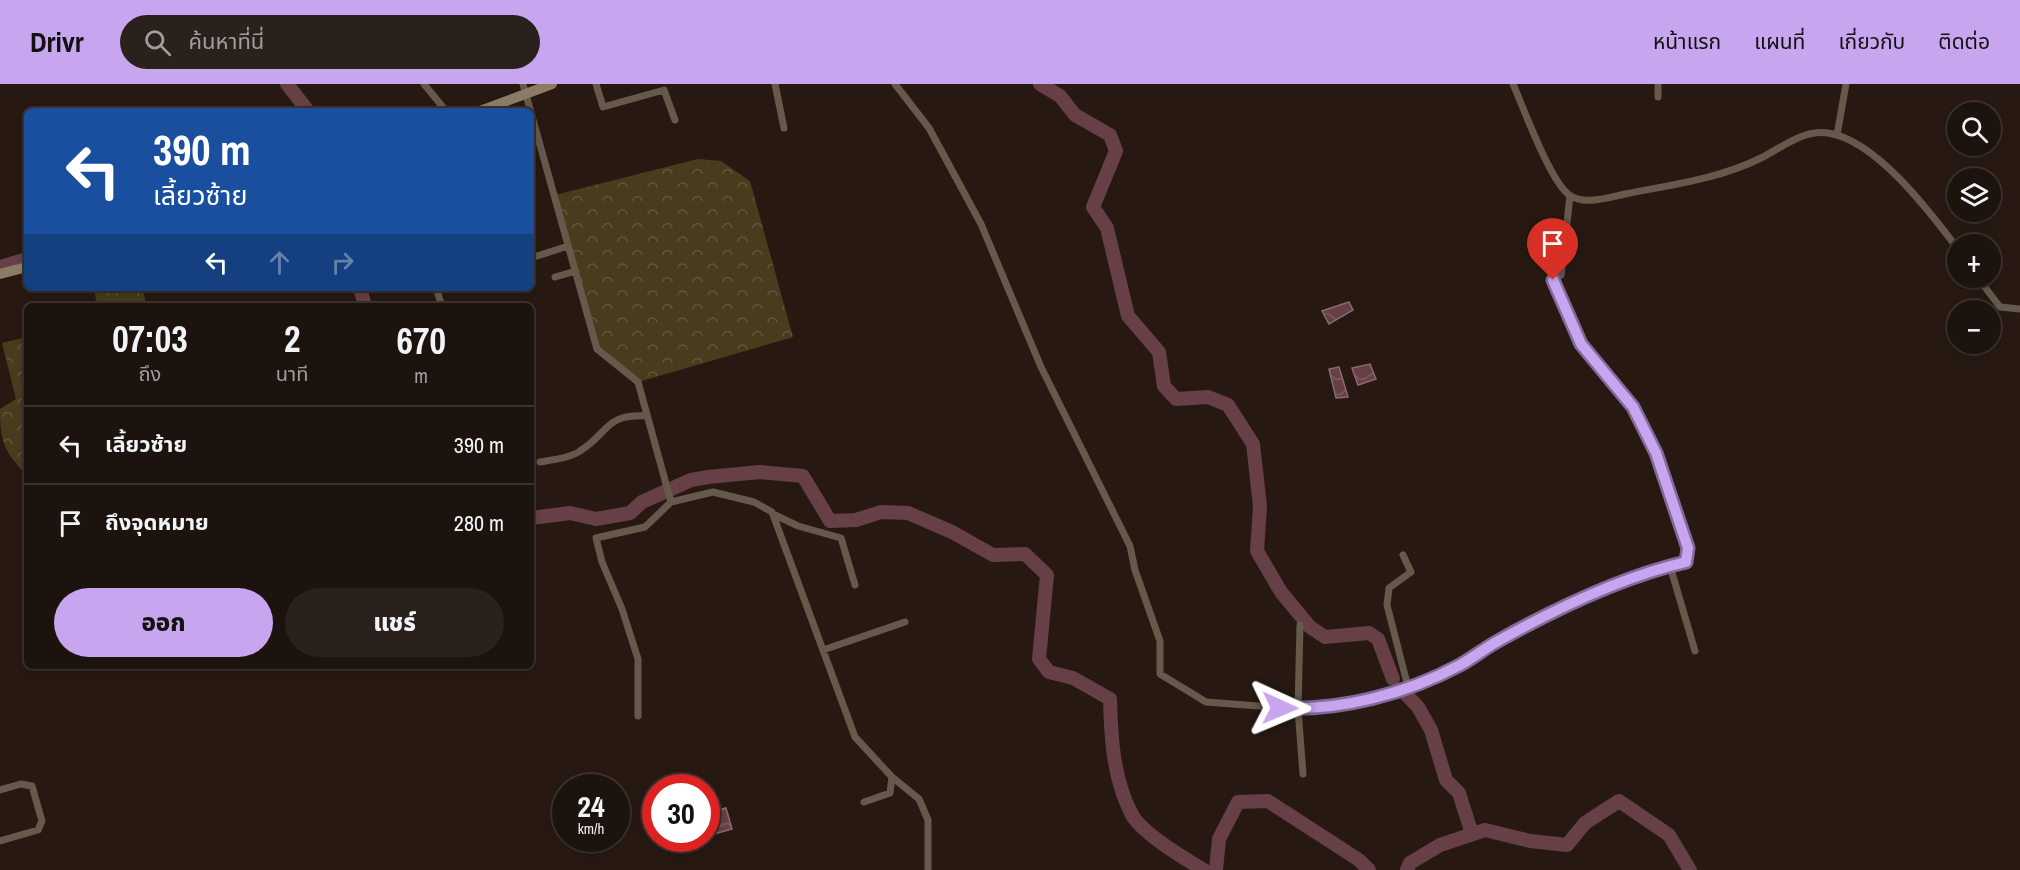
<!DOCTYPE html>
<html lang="th">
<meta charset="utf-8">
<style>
body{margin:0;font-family:"Archivo Narrow","Noto Sans Thai",sans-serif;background:#2a201c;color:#f1f3f6;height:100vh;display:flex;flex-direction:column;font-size:22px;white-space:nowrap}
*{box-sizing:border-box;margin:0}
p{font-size:20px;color:#a09e9e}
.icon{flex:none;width:33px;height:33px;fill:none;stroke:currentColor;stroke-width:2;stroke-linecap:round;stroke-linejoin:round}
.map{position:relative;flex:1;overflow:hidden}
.sheet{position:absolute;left:24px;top:219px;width:510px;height:366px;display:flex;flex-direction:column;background:#1d130e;border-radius:9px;box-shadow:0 3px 9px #0003,0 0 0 2px #3b322e}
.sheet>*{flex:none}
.guide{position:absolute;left:24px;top:24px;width:510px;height:183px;border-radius:9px;box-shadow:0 3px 9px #0003,0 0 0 2px #3b322e;background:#1a4fa0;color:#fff;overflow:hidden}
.fabs{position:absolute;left:1947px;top:18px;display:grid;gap:12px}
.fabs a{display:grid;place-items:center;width:54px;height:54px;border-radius:50%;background:#1d130e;box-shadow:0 3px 9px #0003,0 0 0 2px #3b322e;font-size:30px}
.speed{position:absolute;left:552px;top:690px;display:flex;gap:12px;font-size:30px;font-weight:700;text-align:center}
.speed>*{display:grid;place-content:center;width:78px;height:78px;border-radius:50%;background:#1d130e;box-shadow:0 3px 9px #0003,0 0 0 2px #3b322e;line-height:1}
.speed small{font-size:15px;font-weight:400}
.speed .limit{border:9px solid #d22;background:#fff;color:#111}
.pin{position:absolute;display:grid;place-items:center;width:51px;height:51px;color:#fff;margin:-62px -26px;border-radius:50% 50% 50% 0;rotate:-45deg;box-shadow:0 0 6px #0007}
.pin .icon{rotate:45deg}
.me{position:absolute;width:66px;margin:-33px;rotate:91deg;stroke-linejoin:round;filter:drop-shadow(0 0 4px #0008)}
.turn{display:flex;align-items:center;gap:21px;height:126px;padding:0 30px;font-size:27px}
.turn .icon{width:78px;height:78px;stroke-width:2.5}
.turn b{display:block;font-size:42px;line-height:51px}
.lanes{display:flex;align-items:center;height:57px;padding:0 30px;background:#0003;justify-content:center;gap:30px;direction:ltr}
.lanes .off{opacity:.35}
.eta{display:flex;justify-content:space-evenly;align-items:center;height:102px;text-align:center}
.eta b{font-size:36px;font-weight:800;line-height:42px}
.action{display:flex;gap:12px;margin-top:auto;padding:12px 30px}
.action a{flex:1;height:69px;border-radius:36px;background:#c8a5ef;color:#111;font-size:24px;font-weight:800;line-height:69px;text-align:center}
.action a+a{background:#2a201c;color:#f1f3f6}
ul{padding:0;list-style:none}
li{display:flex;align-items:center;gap:18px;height:78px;padding:0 30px;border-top:2px solid #3b322e}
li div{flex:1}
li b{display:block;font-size:22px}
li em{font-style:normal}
header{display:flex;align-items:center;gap:36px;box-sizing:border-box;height:84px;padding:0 30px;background:#c8a5ef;color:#111}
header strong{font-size:28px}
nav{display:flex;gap:33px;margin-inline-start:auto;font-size:21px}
.search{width:420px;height:54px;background:#2a201c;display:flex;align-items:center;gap:15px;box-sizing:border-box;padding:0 21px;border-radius:33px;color:#a09e9e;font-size:22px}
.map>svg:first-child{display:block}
.forest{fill:url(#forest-crowns)}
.water{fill:url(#water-waves);stroke:#896a6e;stroke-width:1.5}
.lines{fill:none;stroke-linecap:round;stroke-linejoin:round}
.river{stroke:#673f47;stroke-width:14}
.street{stroke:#65594c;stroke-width:7}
.secondary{stroke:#8e7b66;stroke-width:10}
.route-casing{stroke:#826b9b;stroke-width:15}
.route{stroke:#c8a5ef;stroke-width:10}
</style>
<header>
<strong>Drivr</strong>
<div class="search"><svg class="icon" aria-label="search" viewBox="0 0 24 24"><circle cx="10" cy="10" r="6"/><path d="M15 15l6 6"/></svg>ค้นหาที่นี่</div>
<nav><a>หน้าแรก</a><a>แผนที่</a><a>เกี่ยวกับ</a><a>ติดต่อ</a></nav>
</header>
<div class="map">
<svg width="2020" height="786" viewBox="0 0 2020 786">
<defs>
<pattern id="forest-crowns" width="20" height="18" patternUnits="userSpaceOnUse" patternTransform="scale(1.5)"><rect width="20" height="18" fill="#473c1c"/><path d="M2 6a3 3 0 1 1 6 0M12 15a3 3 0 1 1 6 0" fill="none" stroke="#61573c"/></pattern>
<pattern id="water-waves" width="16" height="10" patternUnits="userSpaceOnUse" patternTransform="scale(1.5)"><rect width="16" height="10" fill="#673f47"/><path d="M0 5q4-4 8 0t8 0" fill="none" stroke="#7c5a60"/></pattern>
</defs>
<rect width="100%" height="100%" fill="#271912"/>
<path class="forest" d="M 698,75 L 721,77 L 750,97 L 793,253 L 638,298 L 597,265 L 555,111 Z
M 94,204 L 142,204 L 147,222 L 97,222 Z
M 27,253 L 27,392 C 4,367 0,358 0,325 L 16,315 L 2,259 Z"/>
<path class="water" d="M 1349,218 L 1353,226 L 1329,240 L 1322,227 Z
M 1370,280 L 1376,295 L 1358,301 L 1352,284 Z
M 1339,283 L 1348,313 L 1336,314 L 1329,285 Z
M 726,724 L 732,745 L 707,752 L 707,728 Z"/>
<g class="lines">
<path class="river" d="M 287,0 L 308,27
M 1040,0 L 1060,12 L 1075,31 L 1110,51 L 1116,67 L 1093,123 L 1107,144 L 1128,232 L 1159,268 L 1164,302 L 1176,315 L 1208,313 L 1228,321 L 1253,360 L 1260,422 L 1257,467 L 1281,508 L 1310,543 L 1325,553 L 1369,549 L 1378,555 L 1393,595
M 0,183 L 27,175
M 360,204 L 365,222
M 531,434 L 570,429 L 596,435 L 630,429 L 642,418 L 691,396 L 708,393 L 760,388 L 803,392 L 830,437 L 856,436 L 881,428 L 908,429 L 952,448 L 993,471 L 1025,470 L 1047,491 L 1039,575 L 1049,588 L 1073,594 L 1110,615 C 1111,654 1113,693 1131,729 C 1140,748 1185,775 1204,786
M 1403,607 L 1418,623 L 1431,646 L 1446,696 L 1459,709 L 1472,750
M 1216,786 L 1219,755 L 1238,718 L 1268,717 L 1359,776 L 1369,786
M 1407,786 L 1410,779 L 1440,761 L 1485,746 L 1530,757 L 1567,761 L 1585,739 L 1619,717 L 1669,751 L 1690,786"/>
<path class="street" d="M 424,0 L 446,27
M 523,0 L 597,265 L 638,298 L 671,418 L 645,443 L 596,454 L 602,478 L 622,525 L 638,575 L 638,632
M 596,0 L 603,23 L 664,6 L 675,36
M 775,0 L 784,44
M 895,0 L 929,44 L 981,140 L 1041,283 L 1130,462 L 1135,486 L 1160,557 L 1160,590 L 1206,618 L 1298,625 L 1368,615 L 1408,603 L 1459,581 L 1497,557 L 1592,510 L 1662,484 L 1686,478 L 1688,464 L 1656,369 L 1633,323 L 1581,260 L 1553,196 L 1561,191 L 1570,112
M 1513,0 C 1524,25 1549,94 1568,110 C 1583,122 1607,114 1625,110 C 1670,101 1719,95 1761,74 C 1781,64 1804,45 1828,49 C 1876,56 1930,128 1958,165
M 1658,0 L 1658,13
M 1837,51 L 1846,0
M 531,171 L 534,173 L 568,162
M 555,193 L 576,187
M 1978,194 L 2000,223 L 2020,225
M 436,204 L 442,222
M 540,378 C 552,376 570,374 580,367 C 610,348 604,330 647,332
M 671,418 L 713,408 L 754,418 L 772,428 L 855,653 L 892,693 L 890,709 L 864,718
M 773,430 L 798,442 L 841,454 L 855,501
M 1403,471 L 1411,488 L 1389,504 L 1387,521 L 1408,603
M 1670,482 L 1695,567
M 1300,541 L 1298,625 L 1303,690
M 823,566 L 905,538
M 892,693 L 919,715 L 928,736 L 928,786
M 0,706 L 21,700 L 32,702 L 42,737 L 38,746 L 0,757"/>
<path class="secondary" d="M 480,27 L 552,0
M 0,190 L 27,183"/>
</g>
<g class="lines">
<g class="route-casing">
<path id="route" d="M 1280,624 C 1340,627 1406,610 1460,581 C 1473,574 1485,564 1498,557 C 1557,524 1621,493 1686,478 L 1688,464 L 1656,369 L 1633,323 L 1581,260 L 1553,196"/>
</g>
<use href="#route" class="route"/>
</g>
</svg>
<div class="fabs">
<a><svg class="icon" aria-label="search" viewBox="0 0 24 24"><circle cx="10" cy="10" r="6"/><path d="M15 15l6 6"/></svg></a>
<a><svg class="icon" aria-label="layers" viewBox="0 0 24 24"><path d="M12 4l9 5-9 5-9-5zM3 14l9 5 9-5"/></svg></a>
<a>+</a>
<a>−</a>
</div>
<div class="speed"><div>24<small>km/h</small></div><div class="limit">30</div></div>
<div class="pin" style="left:1553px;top:196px;background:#d93025"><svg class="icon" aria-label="arrive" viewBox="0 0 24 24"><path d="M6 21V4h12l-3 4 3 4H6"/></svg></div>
<svg class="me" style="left:1280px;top:624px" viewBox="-20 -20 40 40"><path d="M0-17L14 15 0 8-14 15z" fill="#c8a5ef" stroke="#fff" stroke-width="4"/></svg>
<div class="guide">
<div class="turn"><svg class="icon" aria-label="left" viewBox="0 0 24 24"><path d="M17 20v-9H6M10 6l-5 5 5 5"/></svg><div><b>390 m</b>เลี้ยวซ้าย</div></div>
<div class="lanes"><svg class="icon" aria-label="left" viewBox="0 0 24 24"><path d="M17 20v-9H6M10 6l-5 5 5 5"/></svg><svg class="icon off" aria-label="ahead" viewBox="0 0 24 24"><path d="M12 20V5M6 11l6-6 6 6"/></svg><svg class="icon off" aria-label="right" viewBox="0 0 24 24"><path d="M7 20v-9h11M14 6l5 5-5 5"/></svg></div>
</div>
<section class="sheet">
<div class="eta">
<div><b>07:03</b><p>ถึง</p></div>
<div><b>2</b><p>นาที</p></div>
<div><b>670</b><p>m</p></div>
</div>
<ul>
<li><svg class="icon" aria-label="left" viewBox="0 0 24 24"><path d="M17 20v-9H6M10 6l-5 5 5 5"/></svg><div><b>เลี้ยวซ้าย</b></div><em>390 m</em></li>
<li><svg class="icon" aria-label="arrive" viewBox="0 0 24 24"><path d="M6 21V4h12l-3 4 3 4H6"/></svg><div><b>ถึงจุดหมาย</b></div><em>280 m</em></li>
</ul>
<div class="action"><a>ออก</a><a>แชร์</a></div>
</section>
</div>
